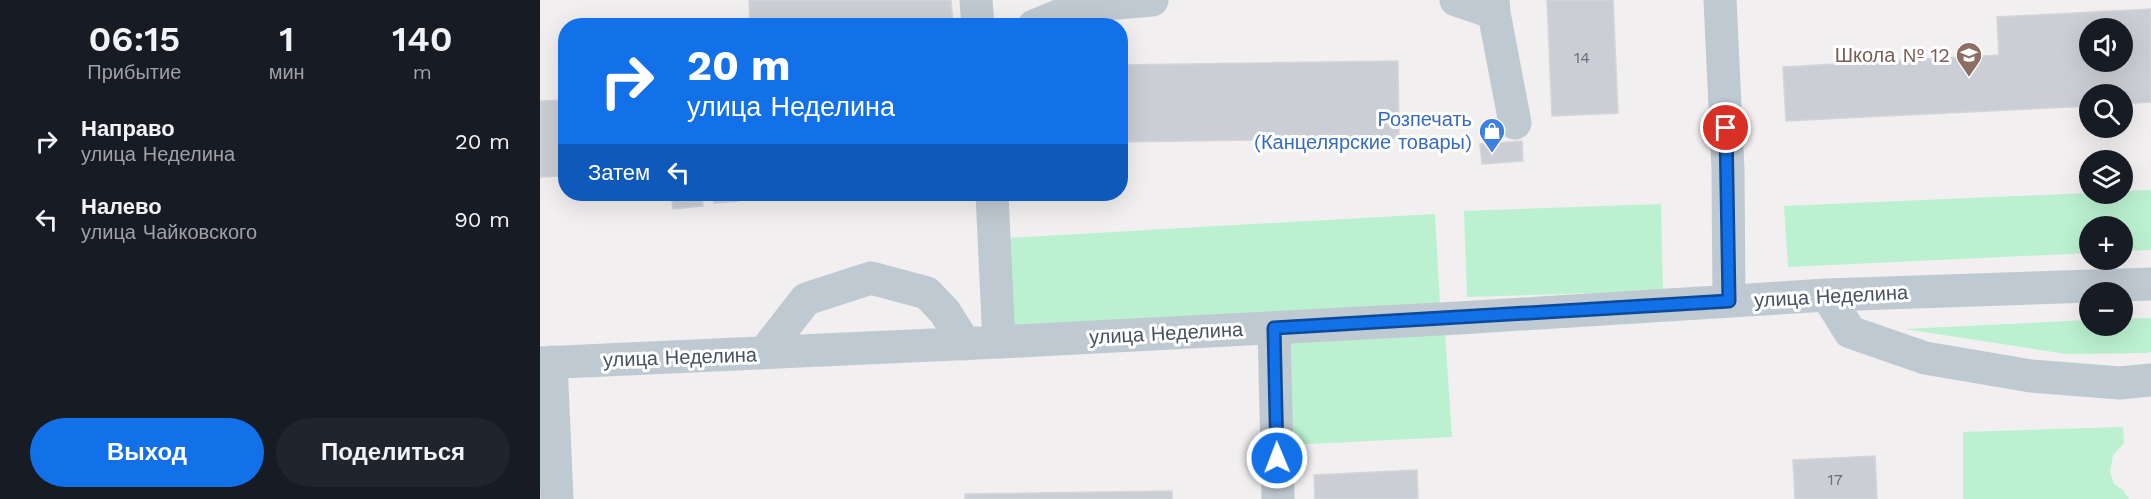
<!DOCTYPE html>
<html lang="ru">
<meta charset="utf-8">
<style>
body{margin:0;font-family:"Work Sans",sans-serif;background:#20242c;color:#f1f3f6;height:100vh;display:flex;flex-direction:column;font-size:22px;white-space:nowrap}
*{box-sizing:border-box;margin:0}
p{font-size:20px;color:#9ea1a6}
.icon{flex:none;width:33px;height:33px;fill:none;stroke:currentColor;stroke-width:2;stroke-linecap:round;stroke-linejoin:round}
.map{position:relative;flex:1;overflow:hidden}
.drawer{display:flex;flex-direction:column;background:#171b24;width:540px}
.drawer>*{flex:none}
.top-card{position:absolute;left:18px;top:18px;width:570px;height:183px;border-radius:24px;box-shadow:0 6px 24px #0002;background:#1270e8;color:#fff;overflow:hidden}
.controls{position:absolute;left:1539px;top:18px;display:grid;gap:12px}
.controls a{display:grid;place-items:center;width:54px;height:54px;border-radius:50%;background:#171b24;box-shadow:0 6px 24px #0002;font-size:30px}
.pin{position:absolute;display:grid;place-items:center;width:51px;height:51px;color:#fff;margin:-26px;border:3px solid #fff;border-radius:50%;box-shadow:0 2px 6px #0007}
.me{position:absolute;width:66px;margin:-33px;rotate:359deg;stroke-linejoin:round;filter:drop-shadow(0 0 4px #0008)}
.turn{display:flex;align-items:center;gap:21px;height:126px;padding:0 30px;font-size:27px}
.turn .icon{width:78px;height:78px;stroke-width:2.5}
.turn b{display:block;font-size:42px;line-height:51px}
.then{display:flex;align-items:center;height:57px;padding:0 30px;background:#0003;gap:12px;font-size:22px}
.eta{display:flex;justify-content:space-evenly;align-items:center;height:102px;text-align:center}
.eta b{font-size:36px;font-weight:600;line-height:42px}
.cta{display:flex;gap:12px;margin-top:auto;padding:12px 30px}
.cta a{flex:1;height:69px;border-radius:36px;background:#1270e8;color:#fff;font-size:24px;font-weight:600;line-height:69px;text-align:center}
.cta a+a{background:#20242c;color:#f1f3f6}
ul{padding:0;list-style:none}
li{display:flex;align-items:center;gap:18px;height:78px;padding:0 30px}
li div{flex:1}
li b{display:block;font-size:22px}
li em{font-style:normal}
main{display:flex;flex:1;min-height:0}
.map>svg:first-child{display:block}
.green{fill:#bbf1d0}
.building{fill:#cbced4;stroke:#d3d5db;stroke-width:1.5;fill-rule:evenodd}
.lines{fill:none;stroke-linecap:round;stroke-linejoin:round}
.minor{stroke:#bfc9d1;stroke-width:33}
.route-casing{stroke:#0c4997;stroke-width:15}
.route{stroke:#1270e8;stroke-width:10}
.labels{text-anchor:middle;stroke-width:6;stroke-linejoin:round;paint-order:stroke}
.number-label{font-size:16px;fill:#67717b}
.education-label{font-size:20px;fill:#785e54;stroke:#fff;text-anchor:end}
.shop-label{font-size:20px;fill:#366cbe;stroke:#fff;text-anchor:end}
.street-label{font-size:20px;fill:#46525d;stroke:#fff}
</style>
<main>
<section class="drawer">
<div class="eta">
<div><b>06:15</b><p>Прибытие</p></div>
<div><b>1</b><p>мин</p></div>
<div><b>140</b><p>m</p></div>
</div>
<ul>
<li><svg class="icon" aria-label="right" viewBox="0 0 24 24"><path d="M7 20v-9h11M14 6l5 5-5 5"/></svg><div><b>Направо</b><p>улица Неделина</p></div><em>20 m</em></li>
<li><svg class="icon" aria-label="left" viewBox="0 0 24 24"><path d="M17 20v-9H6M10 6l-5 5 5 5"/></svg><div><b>Налево</b><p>улица Чайковского</p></div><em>90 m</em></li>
</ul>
<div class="cta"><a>Выход</a><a>Поделиться</a></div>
</section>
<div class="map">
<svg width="1611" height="499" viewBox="0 0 1611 499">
<rect width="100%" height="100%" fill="#f1efef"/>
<path class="green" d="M 1611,190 L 1611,250 L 1583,251 L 1582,226 L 1550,226 L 1549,253 L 1248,267 L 1244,206 L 1549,193 L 1582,194 L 1583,191 Z
M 1121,204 L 1123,291 L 927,297 L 924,211 Z
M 895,214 L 900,306 L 471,329 L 466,238 Z
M 1611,318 L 1611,352 L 1606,353 L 1526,354 L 1365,329 L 1549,320 L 1550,326 L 1582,326 L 1583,319 Z
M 905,333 L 912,437 L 747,445 L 746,341 Z
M 1583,427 L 1584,443 L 1573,455 L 1570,472 L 1574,484 L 1583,490 L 1589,499 L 1423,499 L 1423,432 Z"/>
<path class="building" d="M 209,0 L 411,0 L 413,26 L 210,26 Z
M 1007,0 L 1073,0 L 1078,113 L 1012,116 Z
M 1611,9 L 1611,102 L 1582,104 L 1582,94 L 1550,94 L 1550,106 L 1246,121 L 1243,67 L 1459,55 L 1457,17 ZM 1550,28 L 1582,28 L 1582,62 L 1550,62 Z
M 858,61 L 859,138 L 580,142 L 580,65 Z
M 26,100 L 26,176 L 0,177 L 0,101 Z
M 982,141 L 983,161 L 942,164 L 940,144 Z
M 131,194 L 162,194 L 163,206 L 133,209 Z
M 173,194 L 198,194 L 199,201 L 174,203 Z
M 1335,456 L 1337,499 L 1255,499 L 1253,460 Z
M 877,470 L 878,499 L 775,499 L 774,475 Z
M 632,491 L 632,499 L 425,499 L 425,494 Z"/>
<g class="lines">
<path class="minor" d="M 436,0 L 438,26
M 916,0 L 954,13 L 953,0
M 1180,0 L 1188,170 L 1189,301
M 954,13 L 975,123
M 494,26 L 542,6 L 612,0
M 452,194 L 459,342
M 1287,295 L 1310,332 L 1385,358 L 1491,376 L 1580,383 L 1611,380
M 734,328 L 738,499
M 224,353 L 266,299 L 331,278 L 387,293 L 405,312 L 425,344
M 11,362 L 17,499
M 0,363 L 459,342 L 919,318 L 1287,295 L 1611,284"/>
</g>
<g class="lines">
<g class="route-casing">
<path id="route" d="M 737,458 L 734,328 L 1189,301 L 1186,128"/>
</g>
<use href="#route" class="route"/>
</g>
<defs>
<g id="school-pin" transform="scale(1.35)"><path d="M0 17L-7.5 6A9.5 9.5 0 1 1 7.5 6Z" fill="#8d6e63" stroke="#fff"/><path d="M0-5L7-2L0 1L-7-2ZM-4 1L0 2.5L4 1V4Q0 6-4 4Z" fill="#fff"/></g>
<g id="shop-pin" transform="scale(1.35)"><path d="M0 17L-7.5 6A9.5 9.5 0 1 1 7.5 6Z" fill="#3f7fe0" stroke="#fff"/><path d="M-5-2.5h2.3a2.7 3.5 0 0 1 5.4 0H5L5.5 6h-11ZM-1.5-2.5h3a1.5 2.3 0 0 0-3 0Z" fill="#fff"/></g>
</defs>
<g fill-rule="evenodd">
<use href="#school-pin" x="1429" y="55"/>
<use href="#shop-pin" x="952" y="131"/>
</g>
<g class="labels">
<g class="number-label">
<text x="1042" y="63">14</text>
<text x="1295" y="485">17</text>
</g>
<g class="education-label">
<text x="1410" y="62">Школа № 12</text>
</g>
<g class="shop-label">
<text x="932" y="126">Розпечать<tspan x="932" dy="23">(Канцелярские товары)</tspan></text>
</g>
<g class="street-label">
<text transform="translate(1291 296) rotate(-3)" y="7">улица Неделина</text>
<text transform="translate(626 333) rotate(-3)" y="7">улица Неделина</text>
<text transform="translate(140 357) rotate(-2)" y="7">улица Неделина</text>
</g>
</g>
</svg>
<div class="controls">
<a><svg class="icon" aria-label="sound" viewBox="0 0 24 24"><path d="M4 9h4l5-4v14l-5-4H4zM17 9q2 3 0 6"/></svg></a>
<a><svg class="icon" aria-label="search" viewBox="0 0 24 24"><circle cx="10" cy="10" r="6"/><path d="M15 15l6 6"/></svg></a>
<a><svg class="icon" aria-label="layers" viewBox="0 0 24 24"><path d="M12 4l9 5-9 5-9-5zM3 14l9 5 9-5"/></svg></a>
<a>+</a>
<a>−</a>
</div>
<div class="pin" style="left:1186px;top:128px;background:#d93025"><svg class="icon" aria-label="arrive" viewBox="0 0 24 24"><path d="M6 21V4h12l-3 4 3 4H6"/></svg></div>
<svg class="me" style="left:737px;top:458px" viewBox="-20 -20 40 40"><circle r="17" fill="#1270e8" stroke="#fff" stroke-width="3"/><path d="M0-11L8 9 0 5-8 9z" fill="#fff"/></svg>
<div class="top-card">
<div class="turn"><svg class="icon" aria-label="right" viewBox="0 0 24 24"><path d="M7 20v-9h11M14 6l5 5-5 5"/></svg><div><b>20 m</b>улица Неделина</div></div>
<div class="then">Затем<svg class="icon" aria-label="left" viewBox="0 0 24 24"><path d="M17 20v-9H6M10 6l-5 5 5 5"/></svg></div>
</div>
</div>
</main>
